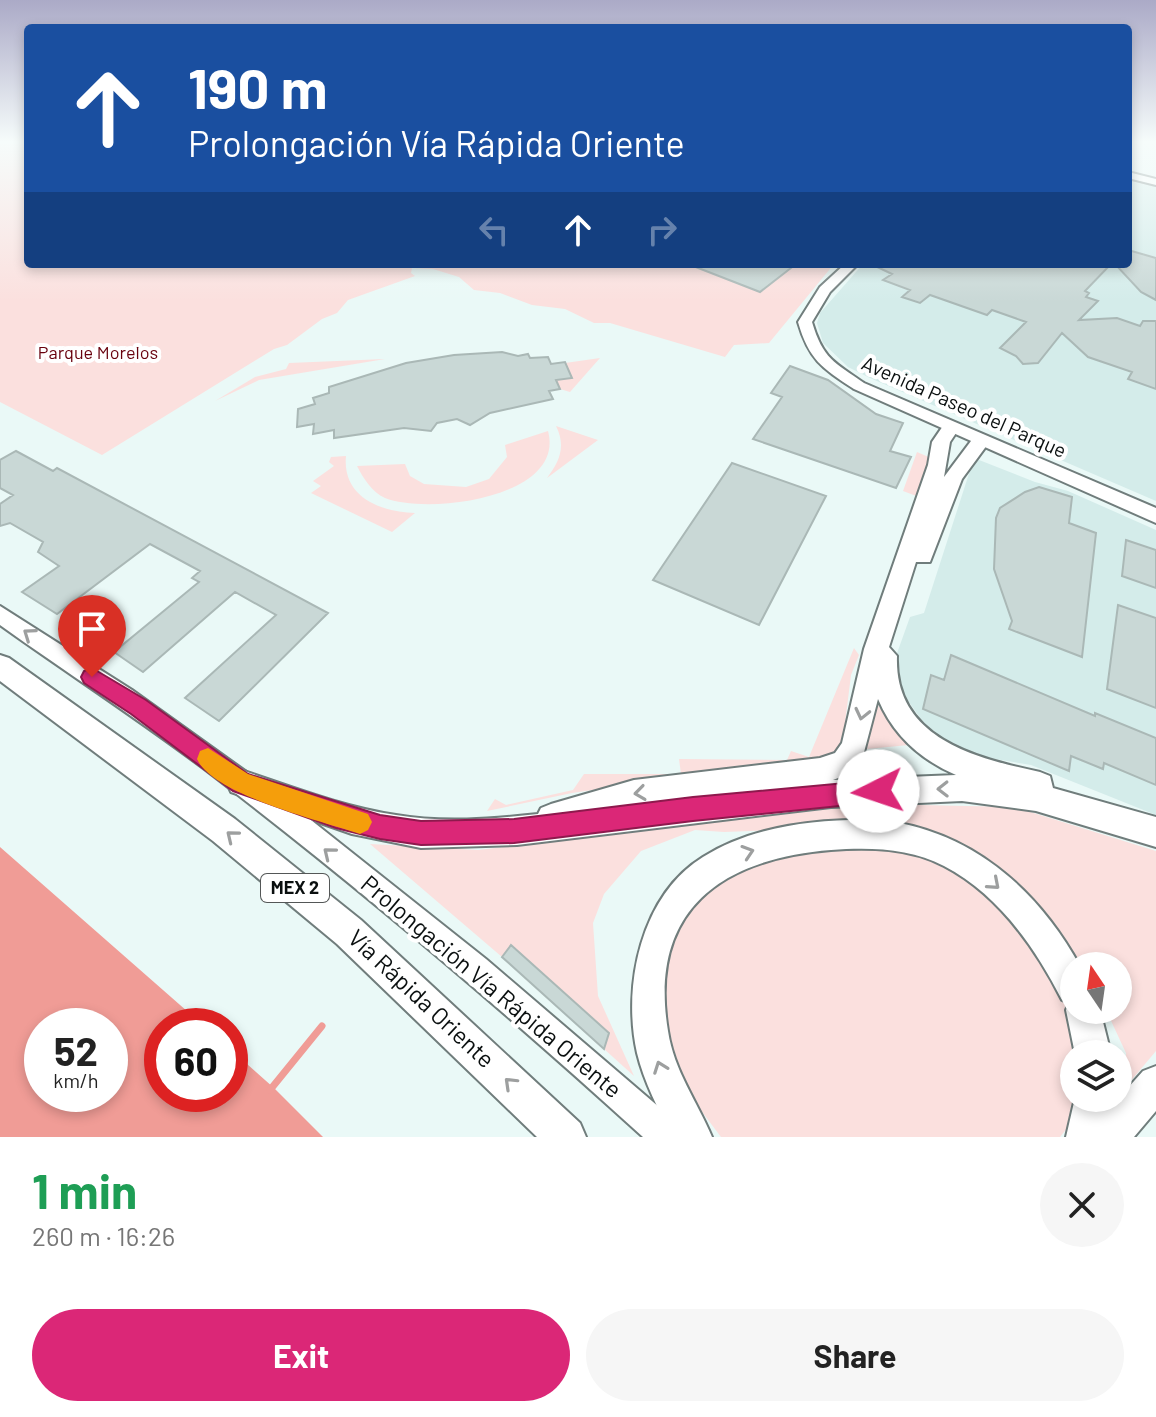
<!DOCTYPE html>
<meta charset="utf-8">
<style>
body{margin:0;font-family:Barlow,sans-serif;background:#f6f6f6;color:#222;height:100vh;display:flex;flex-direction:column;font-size:30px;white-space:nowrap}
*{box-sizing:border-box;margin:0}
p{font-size:26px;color:#767676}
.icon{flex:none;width:44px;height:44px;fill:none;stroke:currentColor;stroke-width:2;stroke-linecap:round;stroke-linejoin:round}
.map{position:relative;height:1137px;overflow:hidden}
.drawer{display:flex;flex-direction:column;background:#fff;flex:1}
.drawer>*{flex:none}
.guide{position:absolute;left:24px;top:24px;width:1108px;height:244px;border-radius:8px;box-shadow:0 4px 12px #0003;background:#1a4fa0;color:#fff;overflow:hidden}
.needle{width:52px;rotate:347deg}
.buttons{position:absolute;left:1060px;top:952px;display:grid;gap:16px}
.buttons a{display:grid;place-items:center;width:72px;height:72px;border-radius:50%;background:#fff;box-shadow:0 4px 12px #0003;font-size:40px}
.speed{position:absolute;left:24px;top:1008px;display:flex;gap:16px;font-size:40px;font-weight:700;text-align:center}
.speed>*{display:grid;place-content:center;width:104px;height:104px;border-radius:50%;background:#fff;box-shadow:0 4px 12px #0003;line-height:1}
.speed small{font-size:20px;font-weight:400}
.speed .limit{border:12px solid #d22;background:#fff;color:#111}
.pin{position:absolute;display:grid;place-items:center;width:68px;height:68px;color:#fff;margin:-82px -34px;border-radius:50% 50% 50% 0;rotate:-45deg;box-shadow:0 0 8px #0007}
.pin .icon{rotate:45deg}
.me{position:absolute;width:88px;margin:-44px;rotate:266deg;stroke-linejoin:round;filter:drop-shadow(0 0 6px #0008)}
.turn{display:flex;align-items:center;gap:28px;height:168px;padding:0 32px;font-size:36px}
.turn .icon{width:104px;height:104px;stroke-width:2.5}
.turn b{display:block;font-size:56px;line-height:68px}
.lanes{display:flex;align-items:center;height:76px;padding:0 32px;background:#0003;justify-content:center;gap:40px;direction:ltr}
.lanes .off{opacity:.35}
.round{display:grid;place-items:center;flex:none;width:84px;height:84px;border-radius:42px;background:#f6f6f6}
.headline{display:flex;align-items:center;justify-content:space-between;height:136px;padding:0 32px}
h1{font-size:48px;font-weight:700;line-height:60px;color:#1e9e55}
.action{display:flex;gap:16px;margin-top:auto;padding:16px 32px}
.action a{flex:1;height:92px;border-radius:48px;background:#db2777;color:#fff;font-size:32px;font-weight:700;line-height:92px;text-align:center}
.action a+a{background:#f6f6f6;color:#222}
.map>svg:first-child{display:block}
.built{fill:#d4ecea}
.green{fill:#fbe0de}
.water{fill:#f09c96;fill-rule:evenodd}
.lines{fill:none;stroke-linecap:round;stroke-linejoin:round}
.stream{stroke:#f09c96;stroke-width:7}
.building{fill:#c9d8d6;stroke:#aab8b6;stroke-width:2}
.secondary-casing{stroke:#707d7c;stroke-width:4}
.primary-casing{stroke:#707d7c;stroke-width:4}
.trunk-casing{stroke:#707d7c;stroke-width:4}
.secondary{fill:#fff;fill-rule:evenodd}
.primary{fill:#fff;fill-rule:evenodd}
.trunk{fill:#fff;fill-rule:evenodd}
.oneway{stroke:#9d9f9f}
.route{fill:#db2777;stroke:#8e194d;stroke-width:2}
.slow{fill:#f59e0b}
.labels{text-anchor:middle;stroke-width:8;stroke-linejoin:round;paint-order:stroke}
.far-park-label{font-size:18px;fill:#68010d;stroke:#fff}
.shield{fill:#fff;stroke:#545757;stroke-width:2}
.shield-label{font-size:18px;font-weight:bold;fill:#0a0f0f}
.street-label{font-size:20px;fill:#0a0f0f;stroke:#fff}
.near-street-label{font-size:24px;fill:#0a0f0f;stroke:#fff}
</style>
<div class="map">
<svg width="1156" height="1137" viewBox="0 0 1156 1137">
<rect width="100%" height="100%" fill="#eaf9f7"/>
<path class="built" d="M 1128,178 L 1156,185 L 1156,501 L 870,378 L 848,367 L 823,343 L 817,323 L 820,313 L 863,264 L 1128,264 Z
M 974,458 L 1035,482 L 1068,491 L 1156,530 L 1156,815 L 1031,765 L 977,756 L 944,741 L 923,722 L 901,691 L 897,677 L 896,656 L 910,617 L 924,613 Z"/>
<path class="green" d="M 0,143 L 28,143 L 28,264 L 834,264 L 769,343 L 734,345 L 725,357 L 610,323 L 594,323 L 565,309 L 532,305 L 500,293 L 474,290 L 459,277 L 433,269 L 412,268 L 411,273 L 415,276 L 348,300 L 337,313 L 322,319 L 287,345 L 274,349 L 102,455 L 0,402 Z
M 600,358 L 570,392 L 560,389 L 556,380 L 572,378 L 565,363 Z
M 385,359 L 259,380 L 215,401 L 255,377 L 286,369 L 289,363 Z
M 556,426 L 598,440 L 547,478 C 560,461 566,446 556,426 Z
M 548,431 C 566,498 428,515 385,498 C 372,492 363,478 357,466 L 405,464 L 410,476 L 424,484 L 466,487 L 489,479 L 507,457 L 505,445 Z
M 917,452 L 931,458 L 919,497 L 903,491 Z
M 346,456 C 342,497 380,512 415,513 L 392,532 L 311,493 L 321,486 L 313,481 L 334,466 L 329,462 L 331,457 Z
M 854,648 L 859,655 L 851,675 L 843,739 L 839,749 L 828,756 L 572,793 L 487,811 L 495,799 L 506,805 L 573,790 L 584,774 L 681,774 L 679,759 L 787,760 L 791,751 L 809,757 Z
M 873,699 L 909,745 L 867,749 Z
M 873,804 L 1014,807 L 1156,851 L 1156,1051 L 1124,1089 L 1126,1053 L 1106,1010 L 1118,1010 L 1118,966 L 1080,966 L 1044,913 L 1007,875 L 970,849 L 779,830 L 724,832 L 695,830 L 641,851 L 604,894 L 593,923 L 598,996 L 634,1076 L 502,957 L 370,844 L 478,850 Z
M 873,837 L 969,870 L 1064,983 L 1084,1054 L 1074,1054 L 1074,1098 L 1079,1098 L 1072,1122 L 1060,1137 L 721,1137 L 684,1088 L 667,1036 L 661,981 L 668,950 L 685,912 L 701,895 L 774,849 Z"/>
<path class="water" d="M 0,847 L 204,1026 L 162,1026 L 162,1094 L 230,1094 L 230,1049 L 274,1088 L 323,1137 L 0,1137 ZM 42,1026 L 110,1026 L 110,1094 L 42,1094 Z"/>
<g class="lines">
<path class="stream" d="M 270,1090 L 322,1026"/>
</g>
<path class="building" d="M 1128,250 L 1156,258 L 1156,300 L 1141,292 L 1115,264 L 1128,264 Z
M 688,264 L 796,264 L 760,292 Z
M 871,264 L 1111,264 L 1085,291 L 1089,293 L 1086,297 L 1098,301 L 1079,320 L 1117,318 L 1140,326 L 1143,321 L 1156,321 L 1156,389 L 1128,379 L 1132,372 L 1088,357 L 1062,333 L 1038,363 L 1023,364 L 1016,356 L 1000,348 L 1026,322 L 992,310 L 987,315 L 930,295 L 920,303 L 902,297 L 910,290 L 883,280 L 892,274 Z
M 502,352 L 518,356 L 528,354 L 530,358 L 548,357 L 551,364 L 565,362 L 572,378 L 556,380 L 560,389 L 549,391 L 553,399 L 490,413 L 470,425 L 457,419 L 437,423 L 431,431 L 404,428 L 334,438 L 334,430 L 313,434 L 314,424 L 297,427 L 298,409 L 315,404 L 313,398 L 329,393 L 329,387 L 406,363 L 454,355 Z
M 790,366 L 828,380 L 876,414 L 903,423 L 890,451 L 911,457 L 896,488 L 753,439 L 782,397 L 771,393 Z
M 16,451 L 53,471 L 57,468 L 328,613 L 219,721 L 185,698 L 276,615 L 235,592 L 143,672 L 114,652 L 199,582 L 192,578 L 200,571 L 150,544 L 57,614 L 22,592 L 59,566 L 38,552 L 43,542 L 10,523 L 0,526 L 0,504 L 13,495 L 0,488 L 0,460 Z
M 732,463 L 826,496 L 759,625 L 653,580 Z
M 1039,487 L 1072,497 L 1069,523 L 1096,533 L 1082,657 L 1009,629 L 1012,621 L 994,569 L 996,518 L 1000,508 L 1025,492 Z
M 1126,540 L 1156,550 L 1156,588 L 1122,576 Z
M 1118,605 L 1156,618 L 1156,708 L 1107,689 Z
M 951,655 L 1095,716 L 1095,713 L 1156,738 L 1156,785 L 1104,763 L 1103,769 L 1071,756 L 1069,771 L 923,709 L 931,675 L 944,680 Z
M 511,945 L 609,1033 L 604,1049 L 502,957 Z"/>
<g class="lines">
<g class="secondary-casing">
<path id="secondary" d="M 845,264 L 858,264 L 830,292 L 812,322 C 823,359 834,362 864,383 L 1156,508 L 1156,523 L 854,389 C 822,368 809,360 798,322 L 820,287 Z
M 0,606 L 132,690 L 287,801 L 486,959 L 680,1125 L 685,1137 L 643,1137 C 501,1008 355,884 203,768 C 137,718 67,673 0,625 Z"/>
</g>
<g class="primary-casing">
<path id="primary" d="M 1128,172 L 1156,179 L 1156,185 L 1128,178 Z
M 951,421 L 960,427 L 950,442 L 944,477 L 974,437 L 981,435 L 990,441 L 962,479 L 930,562 L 916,562 L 889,647 L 897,656 C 894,738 975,758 1040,772 L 1050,776 L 1053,788 L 1156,817 L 1156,847 L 1036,811 L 962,801 L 831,807 L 517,845 L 421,848 L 352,834 L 231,792 L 227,783 L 231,774 L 241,770 C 292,787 343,807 396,815 C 443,823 491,819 538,814 L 541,808 L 551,804 L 634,780 L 820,758 L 835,753 L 842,743 L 864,649 L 928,465 L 932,442 L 945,423 ZM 878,699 C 893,735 921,760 956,775 L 833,780 L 854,772 L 863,756 Z
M 880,820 C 970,830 1037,888 1080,966 L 1074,966 L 1074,1010 L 1100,1010 L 1111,1054 L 1075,1054 L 1066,1010 L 1069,1003 L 1062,1000 C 1035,947 998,894 944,866 C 910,848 869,847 831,850 C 721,859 648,910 668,1031 C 674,1071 697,1101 712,1137 L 673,1137 C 659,1111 644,1082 637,1053 C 622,986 641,895 703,857 C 753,825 822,818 880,820 Z
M 1156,1066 L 1156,1111 L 1134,1137 L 1066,1137 L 1075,1098 L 1111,1098 L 1109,1109 L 1143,1071 Z"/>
</g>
<g class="trunk-casing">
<path id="trunk" d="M 0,655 L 9,658 L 235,819 L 361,920 L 580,1123 L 586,1137 L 537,1137 L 337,944 L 213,841 L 0,681 Z"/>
</g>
<use href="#secondary" class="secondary"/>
<use href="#primary" class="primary"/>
<use href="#trunk" class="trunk"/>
</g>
<defs><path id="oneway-chevron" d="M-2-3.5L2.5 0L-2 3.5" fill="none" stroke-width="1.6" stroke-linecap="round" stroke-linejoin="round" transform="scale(2)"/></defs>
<g class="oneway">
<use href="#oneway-chevron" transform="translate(29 634) rotate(-145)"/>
<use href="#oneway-chevron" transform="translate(862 714) rotate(103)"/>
<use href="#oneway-chevron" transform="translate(943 789) rotate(179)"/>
<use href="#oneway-chevron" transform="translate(640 793) rotate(172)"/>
<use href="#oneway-chevron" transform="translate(232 836) rotate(-141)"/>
<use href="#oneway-chevron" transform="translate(748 852) rotate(-18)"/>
<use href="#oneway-chevron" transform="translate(329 853) rotate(-141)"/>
<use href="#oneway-chevron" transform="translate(994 884) rotate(41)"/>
<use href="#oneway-chevron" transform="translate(660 1067) rotate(-110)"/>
<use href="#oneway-chevron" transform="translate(510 1083) rotate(-136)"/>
</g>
<linearGradient id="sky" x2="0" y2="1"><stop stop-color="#abaac7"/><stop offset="0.47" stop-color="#f6fcfb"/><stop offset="1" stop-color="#f6fcfb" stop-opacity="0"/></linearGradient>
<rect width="1156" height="302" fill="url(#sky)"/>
<path class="route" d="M 92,668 L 146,700 L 248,774 L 380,815 L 421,821 L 514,819 L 693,797 L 878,780 L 886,783 L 890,791 L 886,799 L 878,802 L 693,821 L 514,843 L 421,845 L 380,839 L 336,828 L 233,791 L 131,714 L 84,683 L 81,677 L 84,671 Z"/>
<path class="slow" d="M 208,748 L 248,774 L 368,814 L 372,822 L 368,830 L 360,834 C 322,821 213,795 197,759 L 200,751 Z"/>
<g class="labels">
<g class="far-park-label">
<text x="98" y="359">Parque Morelos</text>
</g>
<rect class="shield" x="261" y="874" width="68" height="28" rx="6"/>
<g class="shield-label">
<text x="295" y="894">MEX 2</text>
</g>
<g class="street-label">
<text transform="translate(964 407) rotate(24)" y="7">Avenida Paseo del Parque</text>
</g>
<g class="near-street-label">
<text transform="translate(491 987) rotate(40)" y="8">Prolongación Vía Rápida Oriente</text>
<text transform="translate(421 999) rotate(43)" y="8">Vía Rápida Oriente</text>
</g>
</g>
</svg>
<div class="buttons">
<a><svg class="needle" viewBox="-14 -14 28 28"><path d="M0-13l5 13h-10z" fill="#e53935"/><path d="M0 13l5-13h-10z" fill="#767676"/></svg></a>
<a><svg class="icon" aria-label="layers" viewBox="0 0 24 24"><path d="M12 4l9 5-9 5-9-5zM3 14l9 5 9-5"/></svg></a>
</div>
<div class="speed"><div>52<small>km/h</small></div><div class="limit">60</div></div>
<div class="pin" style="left:92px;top:677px;background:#d93025"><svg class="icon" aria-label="arrive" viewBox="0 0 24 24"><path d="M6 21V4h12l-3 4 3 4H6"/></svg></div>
<svg class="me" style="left:878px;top:791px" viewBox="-20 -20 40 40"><circle r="19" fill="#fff"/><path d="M0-13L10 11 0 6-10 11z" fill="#db2777"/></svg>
<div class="guide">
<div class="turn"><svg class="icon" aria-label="ahead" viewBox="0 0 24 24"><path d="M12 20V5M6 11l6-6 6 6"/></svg><div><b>190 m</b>Prolongación Vía Rápida Oriente</div></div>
<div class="lanes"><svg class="icon off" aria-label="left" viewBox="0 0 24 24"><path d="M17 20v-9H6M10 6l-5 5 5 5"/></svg><svg class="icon" aria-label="ahead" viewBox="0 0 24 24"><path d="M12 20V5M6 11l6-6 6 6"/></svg><svg class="icon off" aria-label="right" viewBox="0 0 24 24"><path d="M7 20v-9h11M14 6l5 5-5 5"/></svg></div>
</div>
</div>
<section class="drawer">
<div class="headline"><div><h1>1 min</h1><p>260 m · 16:26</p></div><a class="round"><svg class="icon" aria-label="close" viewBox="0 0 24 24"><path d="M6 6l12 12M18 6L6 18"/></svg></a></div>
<div class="action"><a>Exit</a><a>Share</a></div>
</section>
